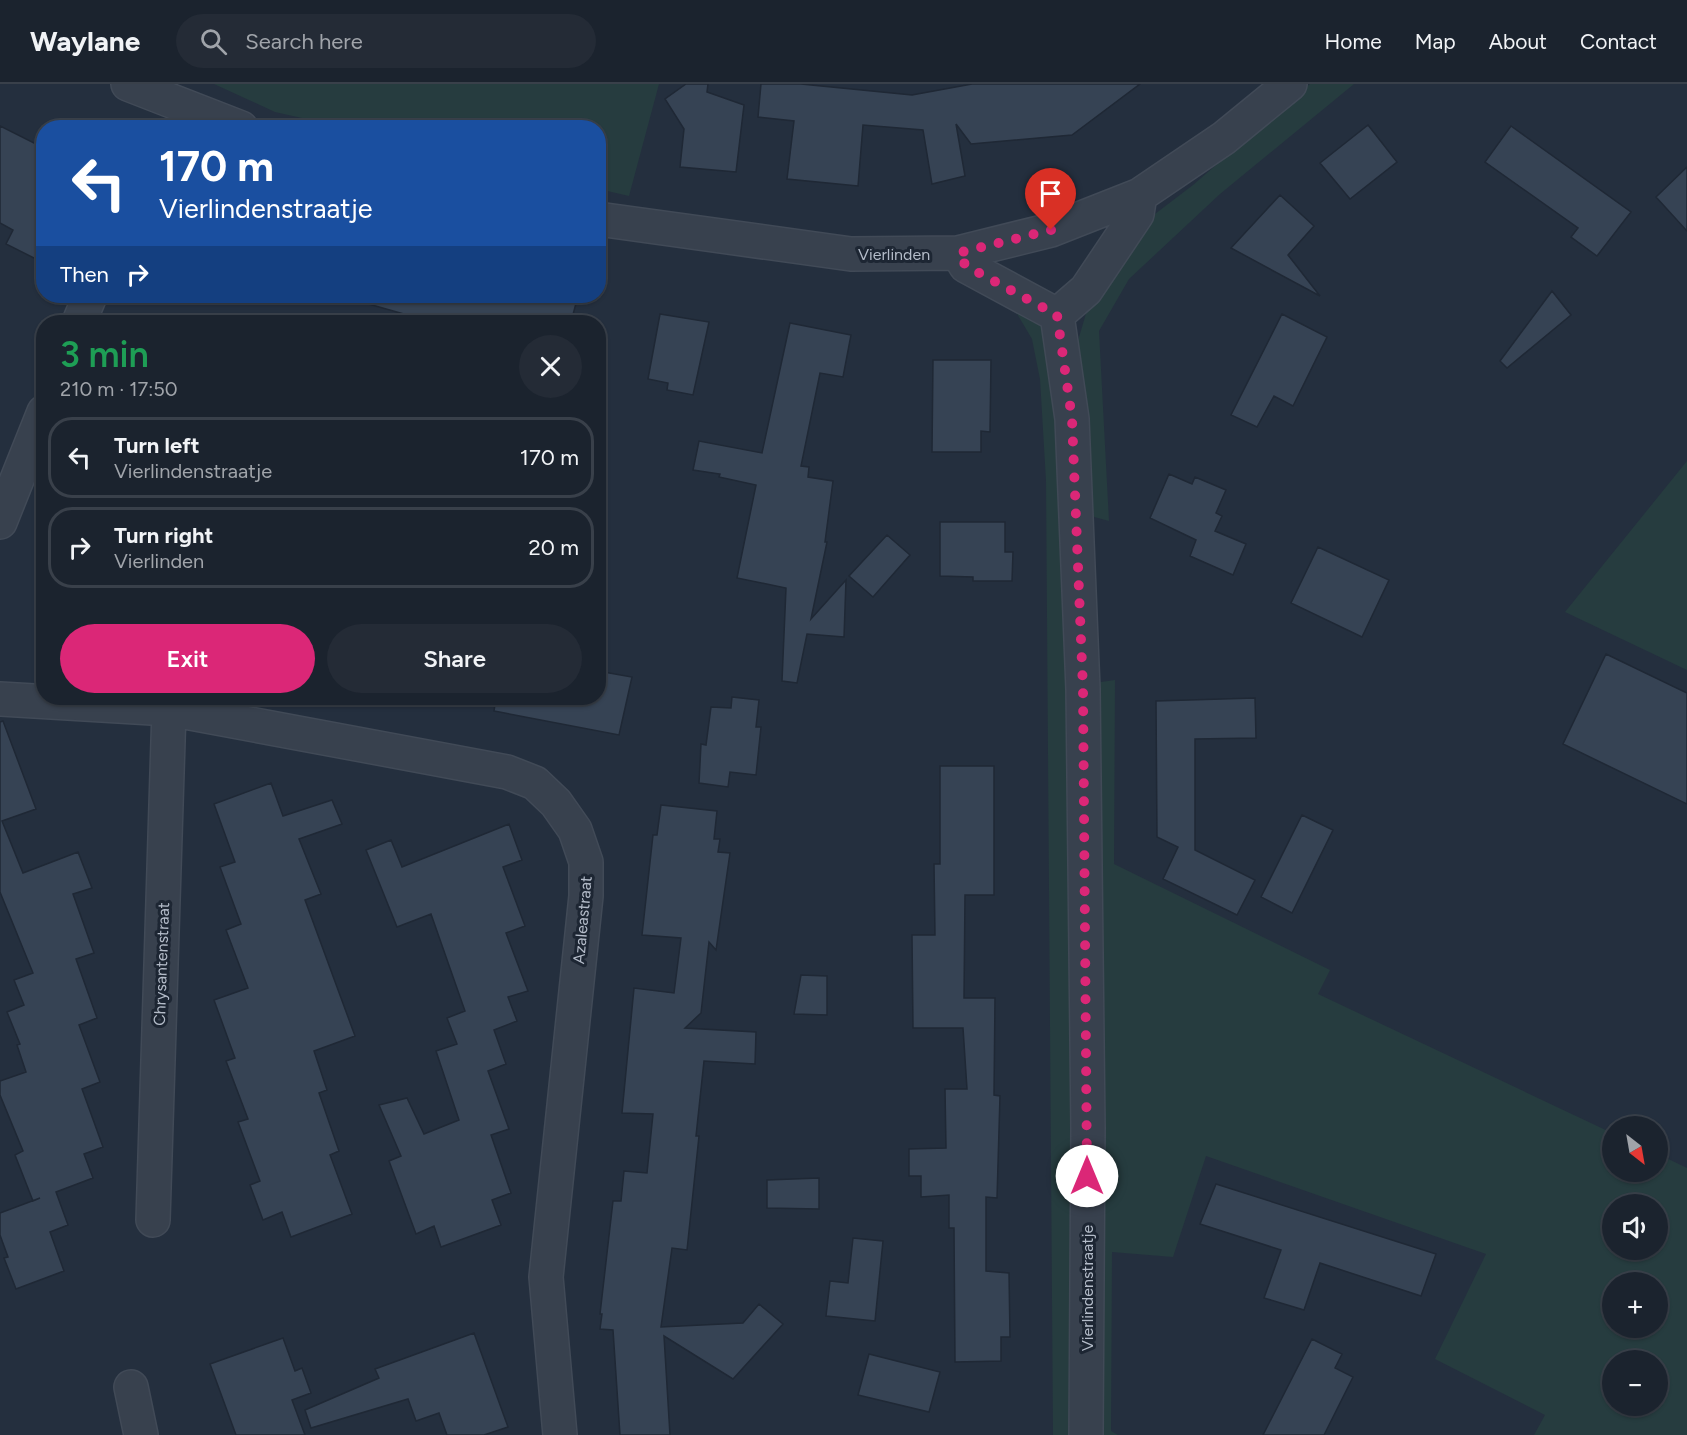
<!DOCTYPE html>
<meta charset="utf-8">
<style>
body{margin:0;font-family:Figtree,sans-serif;background:#242b36;color:#f1f3f6;height:100vh;display:flex;flex-direction:column;font-size:22px;white-space:nowrap}
*{box-sizing:border-box;margin:0}
p{font-size:20px;color:#a0a4aa}
.icon{flex:none;width:33px;height:33px;fill:none;stroke:currentColor;stroke-width:2;stroke-linecap:round;stroke-linejoin:round}
.map{position:relative;flex:1;overflow:hidden}
.panel{position:absolute;left:36px;top:231px;width:570px;height:390px;display:flex;flex-direction:column;background:#1b232e;border-radius:24px;box-shadow:0 2px 4px #0004,0 0 0 2px #39404a}
.panel>*{flex:none}
.hud{position:absolute;left:36px;top:36px;width:570px;height:183px;border-radius:24px;box-shadow:0 2px 4px #0004,0 0 0 2px #39404a;background:#1a4fa0;color:#fff;overflow:hidden}
.needle{width:39px;rotate:149deg}
.fabs{position:absolute;left:1602px;top:1032px;display:grid;gap:12px}
.fabs a{display:grid;place-items:center;width:66px;height:66px;border-radius:50%;background:#1b232e;box-shadow:0 2px 4px #0004,0 0 0 2px #39404a;font-size:30px}
.pin{position:absolute;display:grid;place-items:center;width:51px;height:51px;color:#fff;margin:-62px -26px;border-radius:50% 50% 50% 0;rotate:-45deg;box-shadow:0 0 6px #0007}
.pin .icon{rotate:45deg}
.me{position:absolute;width:66px;margin:-33px;rotate:0deg;stroke-linejoin:round;filter:drop-shadow(0 0 4px #0008)}
.turn{display:flex;align-items:center;gap:21px;height:126px;padding:0 24px;font-size:27px}
.turn .icon{width:78px;height:78px;stroke-width:2.5}
.turn b{display:block;font-size:42px;line-height:51px}
.then{display:flex;align-items:center;height:57px;padding:0 24px;background:#0003;gap:12px;font-size:22px}
.round{display:grid;place-items:center;flex:none;width:63px;height:63px;border-radius:32px;background:#242b36}
.summary{display:flex;align-items:center;justify-content:space-between;height:102px;padding:0 24px}
h1{font-size:36px;font-weight:600;line-height:45px;color:#1e9e55}
.button{display:flex;gap:12px;margin-top:auto;padding:12px 24px}
.button a{flex:1;height:69px;border-radius:36px;background:#db2777;color:#fff;font-size:24px;font-weight:600;line-height:69px;text-align:center}
.button a+a{background:#242b36;color:#f1f3f6}
ul{padding:0;list-style:none}
li{display:flex;align-items:center;gap:18px;height:81px;margin:0 12px 9px;padding:0 12px;border:3px solid #39404a;border-radius:24px}
li div{flex:1}
li b{display:block;font-size:22px}
li em{font-style:normal}
header{display:flex;align-items:center;gap:36px;box-sizing:border-box;height:84px;padding:0 30px;background:#1b232e;border-bottom:2px solid #39404a}
header strong{font-size:28px}
nav{display:flex;gap:33px;margin-inline-start:auto;font-size:21px}
.search{width:420px;height:54px;background:#242b36;display:flex;align-items:center;gap:15px;box-sizing:border-box;padding:0 21px;border-radius:33px;color:#a0a4aa;font-size:22px}
.map>svg:first-child{display:block}
.green{fill:#263c3f;fill-rule:evenodd}
.building{fill:#364354;stroke:#1f2835;stroke-width:1.5}
.lines{fill:none;stroke-linecap:round;stroke-linejoin:round}
.street-casing{stroke:#414a57;stroke-width:36}
.street{stroke:#38414e;stroke-width:33}
.route{stroke:#db2777;stroke-width:10;stroke-dasharray:0 18}
.labels{text-anchor:middle;stroke-width:6;stroke-linejoin:round;paint-order:stroke}
.street-label{font-size:16px;fill:#b4bcc9;stroke:#1d2633}
</style>
<header>
<strong>Waylane</strong>
<div class="search"><svg class="icon" aria-label="search" viewBox="0 0 24 24"><circle cx="10" cy="10" r="6"/><path d="M15 15l6 6"/></svg>Search here</div>
<nav><a>Home</a><a>Map</a><a>About</a><a>Contact</a></nav>
</header>
<div class="map">
<svg width="1687" height="1351" viewBox="0 0 1687 1351">
<rect width="100%" height="100%" fill="#242f3e"/>
<path class="green" d="M 214,0 L 659,0 L 629,112 L 599,105 L 598,44 L 342,43 L 275,28 Z
M 1310,0 L 1354,0 L 1220,110 L 1129,195 L 1099,247 L 1109,437 L 1087,431 L 1074,270 L 1093,206 L 1134,146 L 1193,101 Z
M 1013,223 L 1045,243 L 1058,303 L 1073,602 L 1115,596 L 1114,780 L 1330,886 L 1318,910 L 1612,1049 L 1612,1088 L 1658,1088 L 1658,1070 L 1687,1084 L 1687,1351 L 1534,1351 L 1545,1331 L 1435,1275 L 1486,1170 L 1206,1072 L 1173,1173 L 1112,1168 L 1111,1347 L 1118,1351 L 1053,1351 L 1046,397 L 1040,295 L 1032,255 ZM 1612,1120 L 1658,1120 L 1658,1166 L 1612,1166 ZM 1612,1198 L 1658,1198 L 1658,1244 L 1612,1244 ZM 1612,1276 L 1658,1276 L 1658,1322 L 1612,1322 Z
M 1687,377 L 1687,586 L 1565,528 Z"/>
<path class="building" d="M 686,0 L 708,0 L 707,8 L 744,21 L 736,88 L 680,83 L 684,45 L 665,15 Z
M 761,0 L 801,0 L 912,11 L 972,0 L 1140,0 L 1072,51 L 971,60 L 956,40 L 965,92 L 932,100 L 923,46 L 863,41 L 858,102 L 787,95 L 794,37 L 758,33 Z
M 1368,41 L 1397,78 L 1350,115 L 1320,79 Z
M 0,42 L 44,64 L 44,179 L 6,160 L 13,146 L 0,139 Z
M 1511,42 L 1631,128 L 1597,172 L 1571,153 L 1578,144 L 1485,78 Z
M 1687,83 L 1687,147 L 1656,113 Z
M 1280,111 L 1314,142 L 1288,171 L 1320,212 L 1231,164 Z
M 1552,207 L 1571,231 L 1507,284 L 1500,277 Z
M 366,212 L 578,212 L 571,238 L 432,238 L 365,219 Z
M 660,230 L 709,238 L 693,311 L 667,306 L 668,299 L 648,295 Z
M 1282,230 L 1327,253 L 1293,322 L 1274,312 L 1257,343 L 1231,331 Z
M 790,239 L 851,251 L 843,293 L 820,289 L 801,382 L 809,383 L 808,393 L 833,397 L 825,458 L 827,458 L 811,535 L 846,496 L 844,553 L 807,550 L 797,599 L 782,597 L 786,504 L 737,494 L 756,401 L 719,393 L 720,390 L 693,386 L 699,357 L 762,369 Z
M 933,276 L 991,276 L 990,348 L 981,347 L 981,368 L 932,368 Z
M 1169,390 L 1192,400 L 1195,393 L 1226,406 L 1216,429 L 1222,432 L 1215,447 L 1246,460 L 1233,491 L 1190,472 L 1196,456 L 1150,434 Z
M 940,438 L 1005,438 L 1005,468 L 1013,468 L 1012,497 L 973,497 L 973,493 L 940,492 Z
M 887,451 L 910,471 L 873,513 L 849,492 Z
M 1318,463 L 1389,496 L 1362,553 L 1291,519 Z
M 1606,570 L 1687,609 L 1687,720 L 1563,660 Z
M 598,587 L 632,593 L 619,651 L 494,627 L 496,614 L 598,614 Z
M 732,613 L 759,616 L 756,643 L 761,643 L 756,691 L 730,688 L 728,703 L 699,699 L 701,660 L 706,661 L 711,623 L 731,624 Z
M 1255,614 L 1256,654 L 1195,655 L 1195,766 L 1255,796 L 1237,831 L 1163,795 L 1178,763 L 1157,753 L 1156,617 Z
M 3,637 L 36,725 L 2,737 L 23,789 L 78,768 L 92,804 L 73,810 L 94,869 L 76,875 L 97,934 L 79,941 L 100,998 L 82,1005 L 103,1063 L 84,1070 L 93,1094 L 56,1108 L 68,1141 L 50,1148 L 64,1187 L 16,1205 L 4,1174 L 8,1173 L 0,1151 L 0,1129 L 40,1114 L 33,1117 L 15,1071 L 23,1067 L 0,1011 L 0,997 L 26,988 L 17,961 L 20,960 L 7,928 L 24,921 L 14,896 L 33,889 L 0,808 L 0,638 Z
M 940,682 L 994,682 L 994,811 L 965,811 L 964,914 L 995,914 L 994,1011 L 1000,1012 L 997,1114 L 986,1113 L 986,1187 L 1009,1189 L 1010,1253 L 1001,1253 L 1001,1277 L 955,1278 L 954,1144 L 949,1144 L 949,1111 L 921,1113 L 921,1092 L 909,1092 L 909,1065 L 946,1064 L 945,1005 L 967,1005 L 963,944 L 913,944 L 912,851 L 935,851 L 934,780 L 940,780 Z
M 271,699 L 283,732 L 332,716 L 342,740 L 299,755 L 321,810 L 305,816 L 355,952 L 314,967 L 327,1006 L 319,1009 L 339,1067 L 330,1071 L 352,1130 L 291,1153 L 282,1128 L 263,1136 L 250,1101 L 260,1097 L 238,1038 L 248,1035 L 226,977 L 235,974 L 214,916 L 248,904 L 226,846 L 241,840 L 220,783 L 235,778 L 214,720 Z
M 661,721 L 717,727 L 714,755 L 720,755 L 718,768 L 730,769 L 716,866 L 709,858 L 701,929 L 685,944 L 756,948 L 755,980 L 704,977 L 696,1052 L 699,1052 L 687,1166 L 672,1164 L 661,1243 L 743,1239 L 759,1220 L 783,1240 L 733,1295 L 664,1252 L 670,1351 L 620,1351 L 613,1246 L 600,1245 L 602,1230 L 600,1230 L 613,1117 L 621,1117 L 624,1087 L 647,1089 L 653,1030 L 622,1029 L 634,904 L 674,909 L 681,854 L 642,851 L 653,751 L 657,751 Z
M 1302,731 L 1333,746 L 1292,829 L 1261,813 Z
M 509,740 L 522,776 L 503,783 L 525,842 L 506,849 L 528,907 L 508,913 L 517,937 L 494,946 L 506,980 L 488,987 L 509,1045 L 491,1051 L 511,1109 L 492,1116 L 501,1141 L 441,1163 L 434,1142 L 416,1150 L 389,1077 L 401,1072 L 379,1021 L 407,1014 L 424,1050 L 459,1036 L 436,967 L 457,960 L 447,934 L 465,927 L 431,830 L 397,843 L 366,766 L 391,756 L 402,783 Z
M 801,891 L 827,892 L 827,931 L 794,930 Z
M 819,1094 L 819,1125 L 767,1124 L 767,1096 Z
M 1216,1100 L 1436,1170 L 1421,1212 L 1320,1179 L 1304,1226 L 1264,1214 L 1281,1166 L 1200,1140 Z
M 853,1154 L 883,1157 L 875,1237 L 826,1232 L 830,1197 L 848,1199 Z
M 474,1249 L 508,1343 L 484,1351 L 447,1351 L 439,1329 L 416,1337 L 408,1315 L 311,1344 L 305,1326 L 379,1294 L 375,1285 Z
M 283,1254 L 295,1287 L 302,1284 L 311,1309 L 292,1316 L 305,1351 L 236,1351 L 210,1280 Z
M 1312,1255 L 1342,1270 L 1335,1284 L 1353,1293 L 1324,1351 L 1263,1351 Z
M 869,1270 L 940,1288 L 929,1328 L 858,1311 Z"/>
<g class="lines">
<g class="street-casing">
<path id="street" d="M 128,0 L 241,44
M 598,135 L 851,170 L 958,169 L 1051,146 L 1140,111 L 1224,54 L 1290,0
M 958,169 L 966,182 L 1057,231
M 1057,231 L 1072,335 L 1083,605 L 1088,1044 L 1086,1351
M 1057,231 L 1086,206 L 1137,130 L 1140,111
M 79,238 L 90,212
M 0,438 L 44,328
M 0,615 L 169,625 L 507,688 L 535,699 L 556,719 L 575,746 L 586,778 L 586,812 L 546,1193 L 560,1351
M 153,1136 L 169,625
M 131,1303 L 141,1351"/>
</g>
<use href="#street" class="street"/>
</g>
<g class="lines">
<path class="route" d="M 1051,146 L 958,169 L 966,182 L 1057,231 L 1072,335 L 1083,605 L 1087,1092"/>
</g>
<g class="labels">
<g class="street-label">
<text x="894" y="176">Vierlinden</text>
<text transform="translate(582 836) rotate(-85)" y="6">Azaleastraat</text>
<text transform="translate(161 880) rotate(-88)" y="6">Chrysantenstraat</text>
<text transform="translate(1087 1204) rotate(-90)" y="6">Vierlindenstraatje</text>
</g>
</g>
</svg>
<div class="fabs">
<a><svg class="needle" viewBox="-14 -14 28 28"><path d="M0-13l5 13h-10z" fill="#e53935"/><path d="M0 13l5-13h-10z" fill="#a0a4aa"/></svg></a>
<a><svg class="icon" aria-label="sound" viewBox="0 0 24 24"><path d="M4 9h4l5-4v14l-5-4H4zM17 9q2 3 0 6"/></svg></a>
<a>+</a>
<a>−</a>
</div>
<div class="pin" style="left:1051px;top:146px;background:#d93025"><svg class="icon" aria-label="arrive" viewBox="0 0 24 24"><path d="M6 21V4h12l-3 4 3 4H6"/></svg></div>
<svg class="me" style="left:1087px;top:1092px" viewBox="-20 -20 40 40"><circle r="19" fill="#fff"/><path d="M0-13L10 11 0 6-10 11z" fill="#db2777"/></svg>
<div class="hud">
<div class="turn"><svg class="icon" aria-label="left" viewBox="0 0 24 24"><path d="M17 20v-9H6M10 6l-5 5 5 5"/></svg><div><b>170 m</b>Vierlindenstraatje</div></div>
<div class="then">Then<svg class="icon" aria-label="right" viewBox="0 0 24 24"><path d="M7 20v-9h11M14 6l5 5-5 5"/></svg></div>
</div>
<section class="panel">
<div class="summary"><div><h1>3 min</h1><p>210 m · 17:50</p></div><a class="round"><svg class="icon" aria-label="close" viewBox="0 0 24 24"><path d="M6 6l12 12M18 6L6 18"/></svg></a></div>
<ul>
<li><svg class="icon" aria-label="left" viewBox="0 0 24 24"><path d="M17 20v-9H6M10 6l-5 5 5 5"/></svg><div><b>Turn left</b><p>Vierlindenstraatje</p></div><em>170 m</em></li>
<li><svg class="icon" aria-label="right" viewBox="0 0 24 24"><path d="M7 20v-9h11M14 6l5 5-5 5"/></svg><div><b>Turn right</b><p>Vierlinden</p></div><em>20 m</em></li>
</ul>
<div class="button"><a>Exit</a><a>Share</a></div>
</section>
</div>
